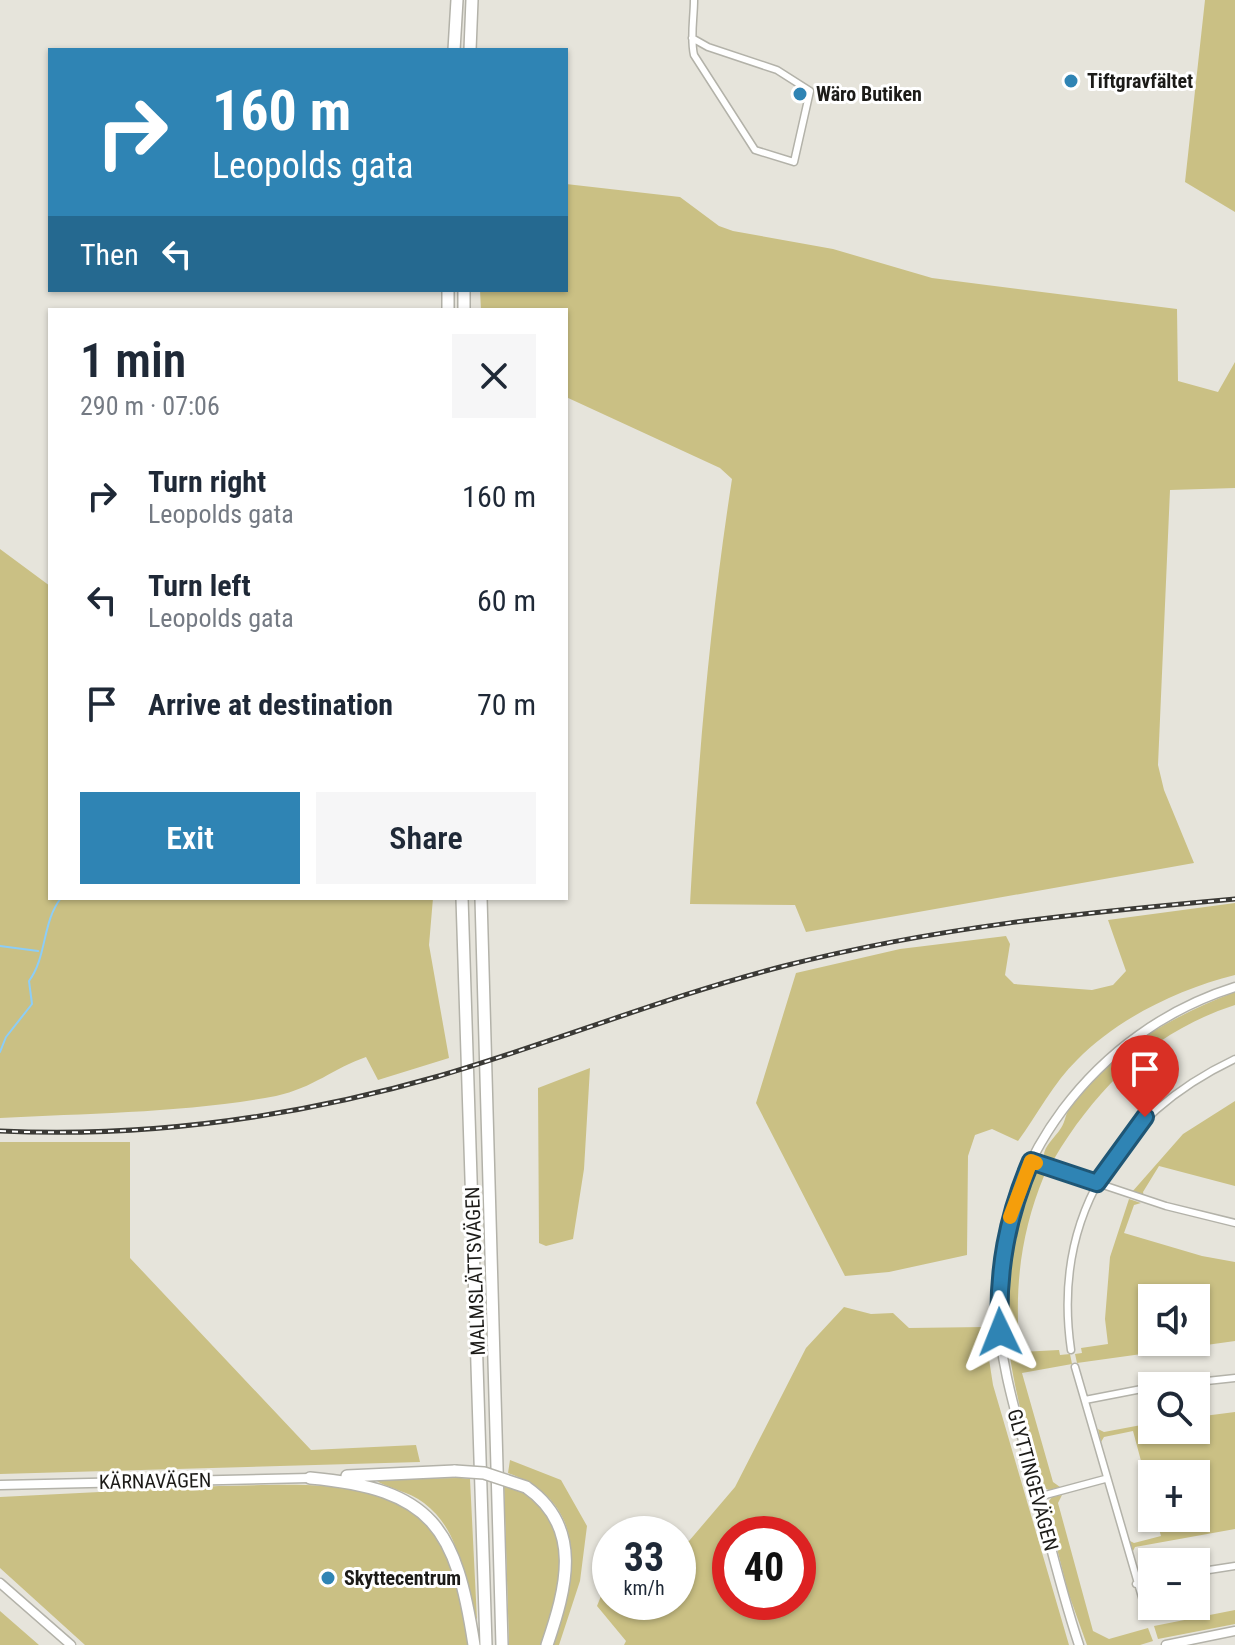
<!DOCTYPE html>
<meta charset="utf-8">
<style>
body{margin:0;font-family:"Roboto Condensed",sans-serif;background:#f6f6f7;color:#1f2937;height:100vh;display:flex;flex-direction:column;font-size:30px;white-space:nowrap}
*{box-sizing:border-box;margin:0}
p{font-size:26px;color:#747a83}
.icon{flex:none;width:44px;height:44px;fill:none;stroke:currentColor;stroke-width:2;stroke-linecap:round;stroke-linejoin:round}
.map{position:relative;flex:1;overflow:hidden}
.panel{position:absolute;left:48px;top:308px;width:520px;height:592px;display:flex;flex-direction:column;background:#fff;border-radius:0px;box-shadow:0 2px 6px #0004}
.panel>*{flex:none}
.guide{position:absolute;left:48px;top:48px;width:520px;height:244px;border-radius:0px;box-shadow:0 2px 6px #0004;background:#2f84b4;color:#fff;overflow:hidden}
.buttons{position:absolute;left:1138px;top:1284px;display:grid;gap:16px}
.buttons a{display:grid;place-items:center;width:72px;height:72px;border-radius:0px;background:#fff;box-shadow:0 2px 6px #0004;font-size:40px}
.speed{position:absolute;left:592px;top:1516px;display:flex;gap:16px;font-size:40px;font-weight:700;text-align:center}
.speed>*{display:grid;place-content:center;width:104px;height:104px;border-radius:50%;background:#fff;box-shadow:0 2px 6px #0004;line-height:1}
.speed small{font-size:20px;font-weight:400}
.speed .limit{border:12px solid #d22;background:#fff;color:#111}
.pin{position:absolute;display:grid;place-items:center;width:68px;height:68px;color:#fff;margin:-82px -34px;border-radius:50% 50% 50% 0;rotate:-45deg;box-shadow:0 0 8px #0007}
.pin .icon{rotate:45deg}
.me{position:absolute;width:88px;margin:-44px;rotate:358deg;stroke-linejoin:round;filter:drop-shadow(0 0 6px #0008)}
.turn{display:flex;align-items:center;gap:28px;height:168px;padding:0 32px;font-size:36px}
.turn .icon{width:104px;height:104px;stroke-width:2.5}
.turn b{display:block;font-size:56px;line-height:68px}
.then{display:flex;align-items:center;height:76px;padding:0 32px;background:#0003;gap:16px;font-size:30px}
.round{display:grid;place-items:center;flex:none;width:84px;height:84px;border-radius:0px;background:#f6f6f7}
.summary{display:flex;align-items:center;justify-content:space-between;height:136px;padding:0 32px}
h1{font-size:48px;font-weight:600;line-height:60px}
.action{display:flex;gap:16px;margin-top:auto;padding:16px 32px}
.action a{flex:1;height:92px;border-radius:0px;background:#2f84b4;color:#fff;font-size:32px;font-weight:600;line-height:92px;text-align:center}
.action a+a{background:#f6f6f7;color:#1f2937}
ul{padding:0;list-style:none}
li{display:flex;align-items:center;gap:24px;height:104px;padding:0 32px}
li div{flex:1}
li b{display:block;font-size:30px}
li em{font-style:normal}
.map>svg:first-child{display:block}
.green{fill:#cac084;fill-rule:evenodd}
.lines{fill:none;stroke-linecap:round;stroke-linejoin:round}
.stream{stroke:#8ccdf7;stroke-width:2}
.minor-casing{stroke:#b3b2a9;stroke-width:9}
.tertiary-casing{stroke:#b3b2a9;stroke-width:11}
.motorway-casing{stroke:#b3b2a9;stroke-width:14}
.minor{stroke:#fff;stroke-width:6}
.tertiary{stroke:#fff;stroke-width:8}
.motorway{stroke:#fff;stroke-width:11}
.rail-casing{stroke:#3b3a36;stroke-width:5}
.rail{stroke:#fff;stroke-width:2;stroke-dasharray:6;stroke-linecap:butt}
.motorway-bridge-casing{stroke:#b3b2a9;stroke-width:14;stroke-linecap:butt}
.motorway-bridge{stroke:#fff;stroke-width:11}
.route-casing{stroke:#1f5675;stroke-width:20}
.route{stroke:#2f84b4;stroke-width:14}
.slow{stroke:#f59e0b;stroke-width:14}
.poi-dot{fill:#2f84b4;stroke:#fff;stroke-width:3}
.labels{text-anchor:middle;stroke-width:6;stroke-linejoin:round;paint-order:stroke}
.poi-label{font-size:20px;font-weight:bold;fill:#1c1b18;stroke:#fff;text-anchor:start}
.street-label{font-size:20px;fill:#1c1b18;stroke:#fff}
</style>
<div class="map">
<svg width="1235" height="1645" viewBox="0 0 1235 1645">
<rect width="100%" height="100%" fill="#e6e4db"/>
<path class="green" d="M 1205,0 L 1235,0 L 1235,212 L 1185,182 Z
M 566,184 L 680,197 L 719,226 L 733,231 L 833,249 L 932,278 L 1177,309 L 1178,381 L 1218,392 L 1235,362 L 1235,488 L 1170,490 L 1158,765 L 1164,790 L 1194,863 L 806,932 L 795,905 L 690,904 C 698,761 710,621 732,479 L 720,468 L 566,397 L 566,310 L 481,310 L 480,290 L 566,290 Z
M 0,549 L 50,586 L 50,898 L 433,898 L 429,945 L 449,1058 L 378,1080 L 366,1057 C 334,1068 313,1088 276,1096 C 186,1113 91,1113 0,1118 Z
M 1235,903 L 1235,975 C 1179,989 1118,1018 1077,1060 C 1054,1082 1037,1115 1018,1141 L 992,1129 L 975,1135 L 968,1156 L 967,1255 L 889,1272 L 845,1276 L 756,1103 L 796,973 L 900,949 L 1006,936 L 1010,944 L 1005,975 L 1014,984 L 1092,990 L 1113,985 L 1126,971 L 1108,920 Z
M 1235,992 L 1235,1005 C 1154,1031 1097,1087 1054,1159 L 1056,1164 L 1044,1159 C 1042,1147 1055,1138 1061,1128 C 1066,1121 1065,1113 1071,1106 C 1110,1050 1173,1016 1235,992 Z
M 590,1068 L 584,1169 L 573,1239 L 546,1246 L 539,1243 L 538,1088 Z
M 1235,1101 L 1235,1186 L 1159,1166 L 1143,1192 L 1144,1197 L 1132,1192 L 1183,1134 Z
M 0,1142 L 130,1142 L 130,1258 L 311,1450 L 416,1445 L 420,1462 L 0,1474 Z
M 1039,1169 L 1052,1173 L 1044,1176 C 1020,1234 1014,1291 1020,1352 L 1059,1350 L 1060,1355 L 1070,1354 L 1072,1364 L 1022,1373 L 1053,1482 L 1060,1487 L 1049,1490 L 1040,1486 C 1010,1370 984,1289 1032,1172 Z
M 1129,1199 L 1141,1203 L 1134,1205 L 1124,1233 L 1202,1256 L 1235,1262 L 1235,1341 L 1077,1363 L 1075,1354 L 1082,1353 L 1081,1348 L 1108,1344 L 1105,1319 L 1110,1257 ZM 1152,1298 L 1196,1298 L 1196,1342 L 1152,1342 Z
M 844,1307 L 871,1314 L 893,1313 L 909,1328 L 984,1327 L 993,1385 L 1069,1645 L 624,1645 L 626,1641 L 597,1606 L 601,1596 L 610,1590 L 610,1602 L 678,1602 L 678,1539 L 689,1541 L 735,1487 L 806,1348 ZM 730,1534 L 798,1534 L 798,1602 L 730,1602 Z
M 1235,1412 L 1235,1529 L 1135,1547 L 1132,1553 L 1128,1540 L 1134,1543 L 1161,1536 L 1156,1518 L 1196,1518 L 1196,1474 L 1152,1474 L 1152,1502 L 1133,1431 L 1104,1437 L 1101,1442 L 1098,1429 L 1104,1432 L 1152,1423 L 1152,1430 L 1196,1430 L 1196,1417 Z
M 510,1460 L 561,1480 L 587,1526 L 580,1581 L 559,1645 L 552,1645 C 576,1578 592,1504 508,1473 Z
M 461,1478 L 470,1479 L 477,1620 C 459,1579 465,1535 424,1503 C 409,1491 387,1489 374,1479 Z
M 504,1483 C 582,1515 563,1582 542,1645 L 509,1645 Z
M 219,1486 C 279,1486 390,1474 431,1528 C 456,1562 461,1605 468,1645 L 85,1645 L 0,1568 L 0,1497 Z
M 1062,1495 L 1058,1503 L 1093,1631 L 1109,1639 L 1148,1628 L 1153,1641 L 1140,1645 L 1087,1645 L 1068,1592 L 1046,1505 L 1052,1497 Z
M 0,1610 L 0,1611 L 39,1645 L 0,1645 Z
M 1235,1610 L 1235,1624 L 1158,1639 L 1154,1626 Z"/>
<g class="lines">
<path class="stream" d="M 0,946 L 38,951
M 0,1052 L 6,1037 L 32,1004 L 29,981 C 47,957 42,922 61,898"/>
<g class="minor-casing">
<path id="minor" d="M 692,38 L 708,47 L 777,70 L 810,91 L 794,162 L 755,150 L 694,55 C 690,38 694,18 694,0
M 1031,1161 L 1166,1206 L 1235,1223
M 1071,1350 C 1052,1218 1117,1115 1235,1059
M 1075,1367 L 1144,1604
M 1160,1386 L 1235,1378
M 1085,1400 L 1152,1387
M 1038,1497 L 1105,1479
M 1196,1572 L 1235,1566
M 1136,1584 L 1152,1581"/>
</g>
<g class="tertiary-casing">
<path id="tertiary" d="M 0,1485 L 310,1478
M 0,1583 L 71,1645
M 1079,1645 C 1060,1588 1046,1528 1031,1470 C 1017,1417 1000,1365 998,1310 C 993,1163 1097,1030 1235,987
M 1166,1645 L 1235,1631"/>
</g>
<g class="motorway-casing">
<path id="motorway" d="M 454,50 L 457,0
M 470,50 L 472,0
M 448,290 L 448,310
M 464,290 L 464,310
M 462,898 L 486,1645
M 481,898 L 502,1645
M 347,1476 L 455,1471
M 310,1478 C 433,1489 456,1528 474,1645
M 526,1487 C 584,1527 566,1589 547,1645"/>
</g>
<use href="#minor" class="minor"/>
<use href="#tertiary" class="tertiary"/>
<use href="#motorway" class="motorway"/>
<g class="rail-casing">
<path id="rail" d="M 0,1131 C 149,1138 296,1117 439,1076 C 555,1042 667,996 784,966 C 936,927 1080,913 1235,899"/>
</g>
<use href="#rail" class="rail"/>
<g class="motorway-bridge-casing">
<path id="motorway-bridge" d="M 455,1471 L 484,1473 L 526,1487"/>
</g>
<use href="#motorway-bridge" class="motorway-bridge"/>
</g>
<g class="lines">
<g class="route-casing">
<path id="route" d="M 1000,1332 C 997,1271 1007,1217 1031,1161 L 1097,1183 L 1145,1117"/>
</g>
<use href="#route" class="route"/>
<path class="slow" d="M 1010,1217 L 1031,1161 L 1036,1163"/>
</g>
<g class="poi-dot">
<circle cx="1071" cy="81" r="8"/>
<circle cx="800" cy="94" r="8"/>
<circle cx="328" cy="1578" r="8"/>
</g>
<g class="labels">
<g class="poi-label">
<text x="1087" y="88">Tiftgravfältet</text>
<text x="816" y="101">Wäro Butiken</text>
<text x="344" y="1585">Skyttecentrum</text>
</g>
<g class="street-label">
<text transform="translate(475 1271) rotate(-92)" y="7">MALMSLÄTTSVÄGEN</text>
<text transform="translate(1033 1480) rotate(75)" y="7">GLYTTINGEVÄGEN</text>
<text transform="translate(155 1481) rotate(-1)" y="7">KÄRNAVÄGEN</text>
</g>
</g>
</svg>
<div class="buttons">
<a><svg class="icon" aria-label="sound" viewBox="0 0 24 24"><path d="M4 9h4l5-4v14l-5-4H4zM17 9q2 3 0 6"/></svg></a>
<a><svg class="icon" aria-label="search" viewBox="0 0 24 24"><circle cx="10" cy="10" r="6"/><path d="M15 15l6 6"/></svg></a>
<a>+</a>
<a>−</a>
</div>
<div class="speed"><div>33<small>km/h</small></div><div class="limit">40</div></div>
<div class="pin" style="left:1145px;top:1117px;background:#d93025"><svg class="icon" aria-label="arrive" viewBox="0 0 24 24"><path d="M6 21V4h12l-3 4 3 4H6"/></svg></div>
<svg class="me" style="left:1000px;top:1332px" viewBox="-20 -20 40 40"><path d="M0-17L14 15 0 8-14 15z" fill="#2f84b4" stroke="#fff" stroke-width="4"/></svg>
<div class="guide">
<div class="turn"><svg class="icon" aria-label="right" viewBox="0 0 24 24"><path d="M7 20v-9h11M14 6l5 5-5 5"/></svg><div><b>160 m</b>Leopolds gata</div></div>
<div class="then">Then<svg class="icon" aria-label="left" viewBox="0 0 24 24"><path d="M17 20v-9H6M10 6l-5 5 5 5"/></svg></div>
</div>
<section class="panel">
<div class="summary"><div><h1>1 min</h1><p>290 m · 07:06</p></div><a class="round"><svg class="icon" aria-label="close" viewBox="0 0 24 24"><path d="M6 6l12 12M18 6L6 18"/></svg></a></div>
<ul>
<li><svg class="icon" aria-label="right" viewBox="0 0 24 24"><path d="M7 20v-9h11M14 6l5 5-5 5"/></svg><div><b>Turn right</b><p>Leopolds gata</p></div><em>160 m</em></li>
<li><svg class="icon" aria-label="left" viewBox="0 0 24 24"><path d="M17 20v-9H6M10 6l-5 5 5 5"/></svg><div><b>Turn left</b><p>Leopolds gata</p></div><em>60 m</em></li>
<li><svg class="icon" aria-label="arrive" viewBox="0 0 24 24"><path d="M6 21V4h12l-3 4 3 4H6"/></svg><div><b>Arrive at destination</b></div><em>70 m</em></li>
</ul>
<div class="action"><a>Exit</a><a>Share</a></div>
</section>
</div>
